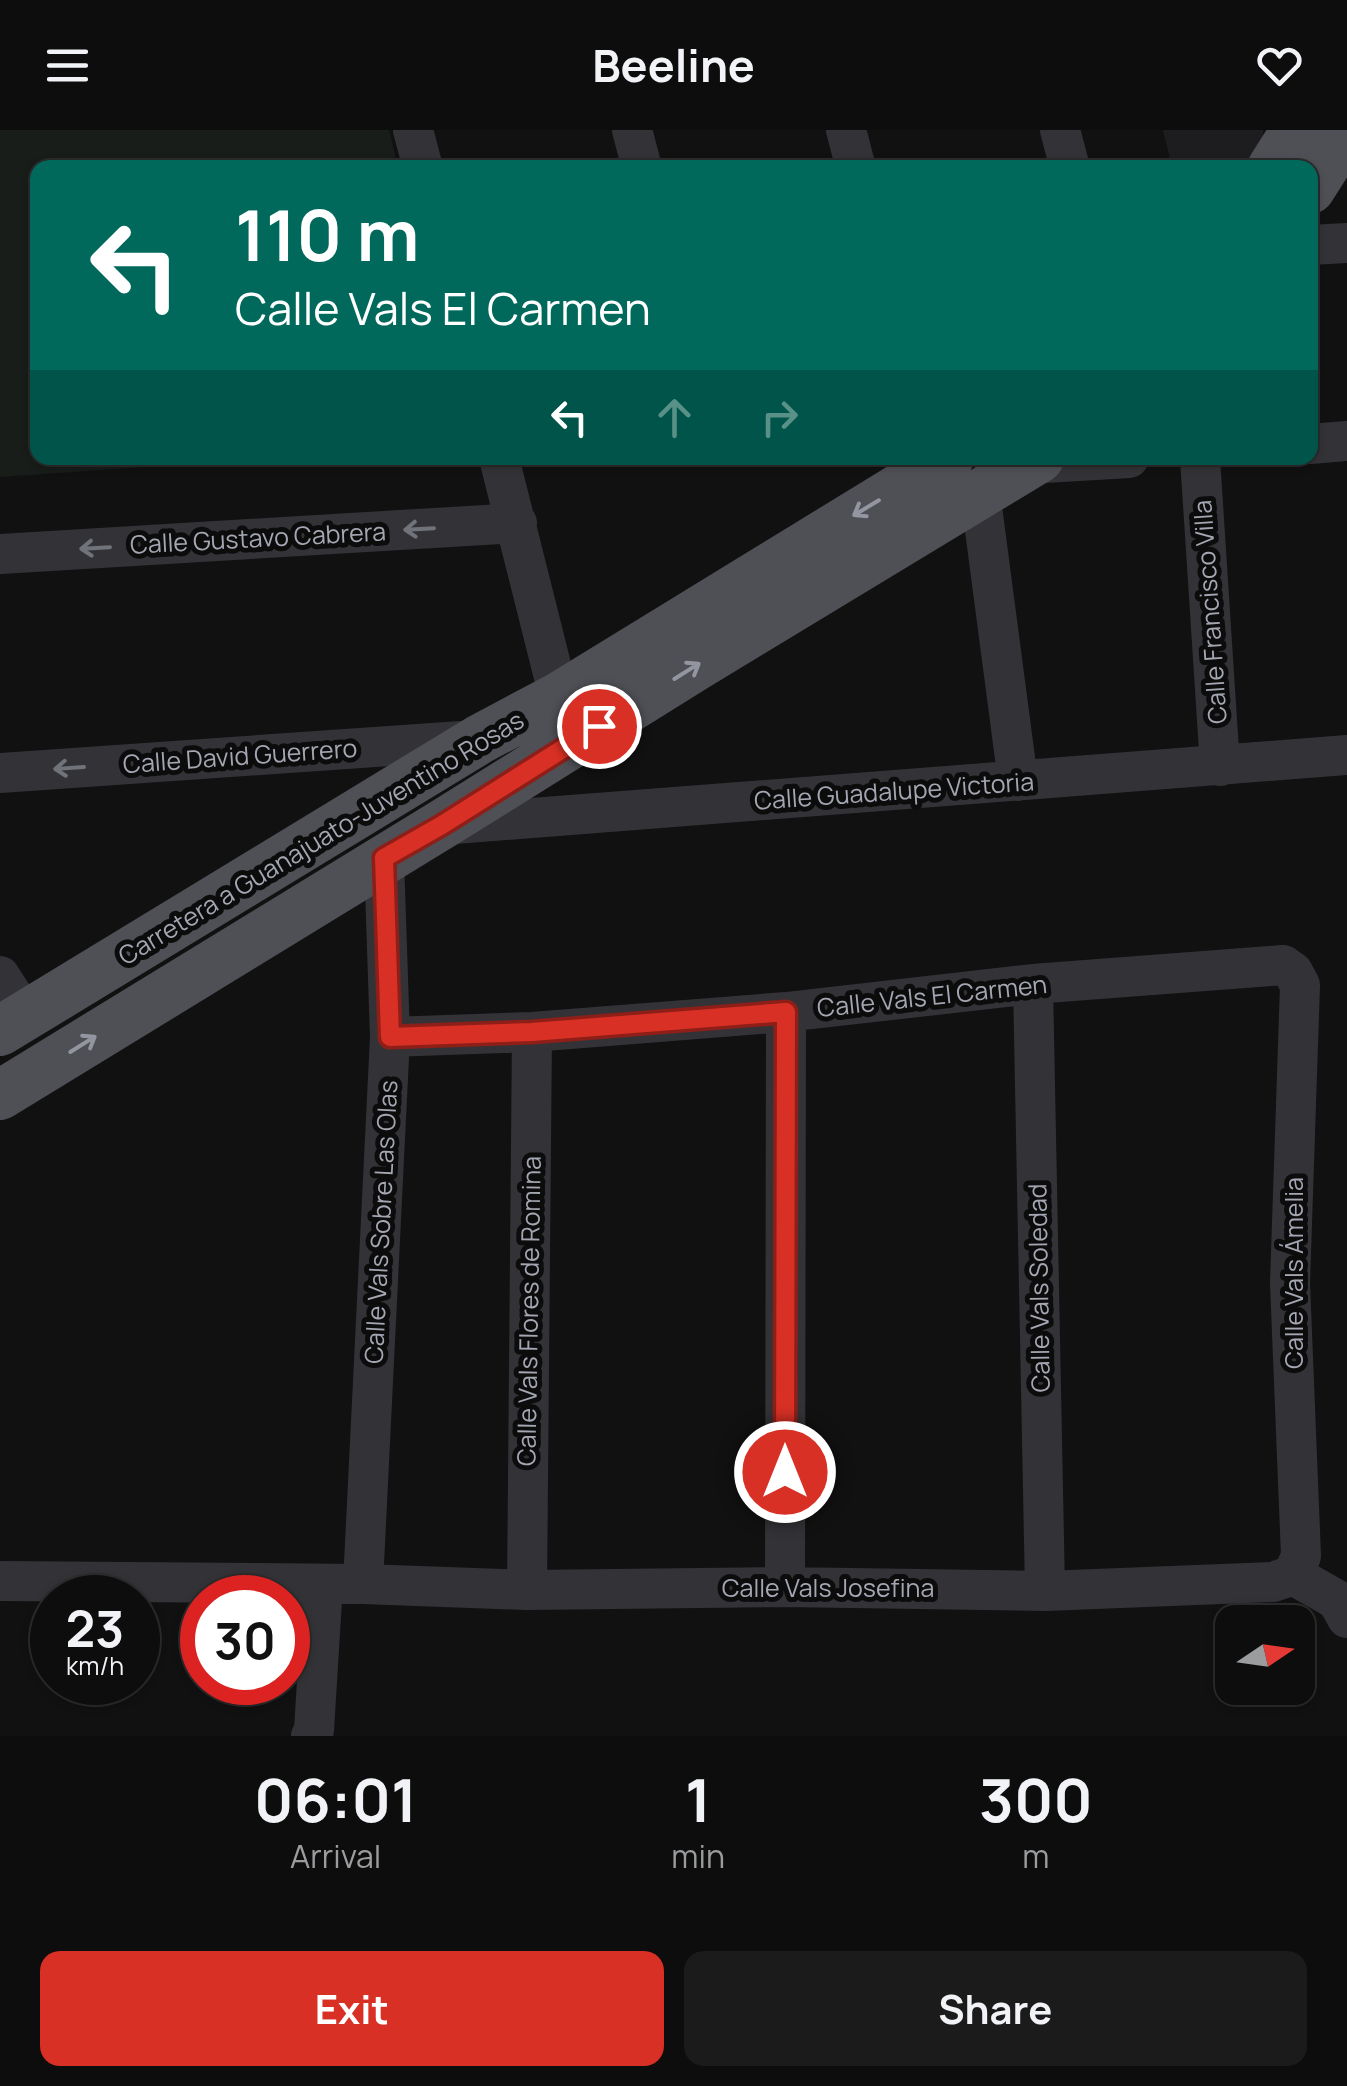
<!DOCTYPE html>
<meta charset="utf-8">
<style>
body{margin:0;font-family:Manrope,sans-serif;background:#1b1b1c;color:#f1f3f6;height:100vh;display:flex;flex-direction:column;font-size:38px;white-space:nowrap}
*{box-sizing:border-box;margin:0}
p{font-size:32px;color:#9a9c9e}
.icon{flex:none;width:55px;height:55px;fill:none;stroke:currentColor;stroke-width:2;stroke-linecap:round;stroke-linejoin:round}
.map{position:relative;height:1606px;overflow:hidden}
.drawer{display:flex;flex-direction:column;background:#0d0d0e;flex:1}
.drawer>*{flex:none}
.banner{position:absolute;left:30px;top:30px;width:1288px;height:305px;border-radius:20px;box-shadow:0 2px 8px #0004,0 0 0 2px #2d2d2e;background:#00695c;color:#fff;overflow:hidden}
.needle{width:65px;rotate:77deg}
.buttons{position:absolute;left:1215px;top:1475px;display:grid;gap:20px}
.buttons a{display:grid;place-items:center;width:100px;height:100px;border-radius:20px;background:#0d0d0e;box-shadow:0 2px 8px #0004,0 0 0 2px #2d2d2e;font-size:50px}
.speed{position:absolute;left:30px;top:1445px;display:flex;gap:20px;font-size:50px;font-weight:700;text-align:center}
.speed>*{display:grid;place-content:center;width:130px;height:130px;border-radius:50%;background:#0d0d0e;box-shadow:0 2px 8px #0004,0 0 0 2px #2d2d2e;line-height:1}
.speed small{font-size:25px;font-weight:400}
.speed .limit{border:15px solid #d22;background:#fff;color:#111}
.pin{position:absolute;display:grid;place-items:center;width:85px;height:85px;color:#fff;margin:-42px;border:5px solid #fff;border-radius:50%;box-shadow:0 2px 10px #0007}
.me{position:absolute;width:110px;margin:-55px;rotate:0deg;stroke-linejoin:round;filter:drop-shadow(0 0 8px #0008)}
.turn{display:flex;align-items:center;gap:35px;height:210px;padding:0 40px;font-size:45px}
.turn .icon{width:130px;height:130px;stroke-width:2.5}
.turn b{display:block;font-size:70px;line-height:85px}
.lanes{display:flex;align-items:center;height:95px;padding:0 40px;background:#0003;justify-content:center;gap:50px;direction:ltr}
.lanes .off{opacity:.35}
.eta{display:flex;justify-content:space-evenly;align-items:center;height:170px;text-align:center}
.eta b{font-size:60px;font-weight:700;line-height:70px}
.button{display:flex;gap:20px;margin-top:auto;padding:20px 40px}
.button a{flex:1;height:115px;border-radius:20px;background:#d93025;color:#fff;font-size:40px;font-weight:700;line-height:115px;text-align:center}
.button a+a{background:#1b1b1c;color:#f1f3f6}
header{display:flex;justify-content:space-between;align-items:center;height:130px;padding:0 40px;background:#0d0d0e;font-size:45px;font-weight:700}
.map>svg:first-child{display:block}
.built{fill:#1d1d1f}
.green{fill:#181d19}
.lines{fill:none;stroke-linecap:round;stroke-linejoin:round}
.minor{stroke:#333337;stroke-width:40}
.major{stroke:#4f5056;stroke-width:50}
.oneway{stroke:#9396a0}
.oneway2{stroke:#71737b}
.route-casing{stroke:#8d1f18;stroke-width:25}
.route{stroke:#d93025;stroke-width:18}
.labels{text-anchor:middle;stroke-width:10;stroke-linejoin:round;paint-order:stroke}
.street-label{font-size:25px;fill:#a4a7b2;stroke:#0c0c0d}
</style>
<header><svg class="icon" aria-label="menu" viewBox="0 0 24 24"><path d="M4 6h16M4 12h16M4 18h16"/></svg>Beeline<svg class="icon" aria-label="heart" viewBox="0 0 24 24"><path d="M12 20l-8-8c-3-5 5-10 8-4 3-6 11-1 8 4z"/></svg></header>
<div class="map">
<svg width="1347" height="1606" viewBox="0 0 1347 1606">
<rect width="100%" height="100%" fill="#111112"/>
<path class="built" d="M 1163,0 L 1263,0 L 1264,15 L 1247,37 L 1172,37 Z"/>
<path class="green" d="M 0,0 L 389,0 L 398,37 L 38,38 L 38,328 L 273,328 L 0,347 Z"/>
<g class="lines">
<path class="minor" d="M 413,0 L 423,38
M 632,0 L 642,38
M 846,0 L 856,38
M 1060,0 L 1070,38
M 1310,115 L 1347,113
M 1310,314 L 1347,311
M 499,328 L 559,567
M 1200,328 L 1220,636
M 1028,334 L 1129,328
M 980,362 L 1018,651
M 0,424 L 517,393
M 0,643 L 476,610
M 441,695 L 1347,625
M 0,846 L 25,885
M 1033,854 L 1045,1461
M 390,907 L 532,902 L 786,882 L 1033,854 L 1283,835 L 1293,842 L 1300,855 L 1290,1153 L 1301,1426 L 1293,1445
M 1293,1445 L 1337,1470 L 1347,1488
M 0,1451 L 363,1454 L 527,1460 L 785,1457 L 1045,1461 L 1273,1452 L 1293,1445
M 363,1454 L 390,907 L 384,729
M 785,1457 L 786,882
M 527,1460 L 532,902
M 311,1606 L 314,1600 L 323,1454"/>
<path class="major" d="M 1272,38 L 1296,0
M 1310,59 L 1347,1
M 0,901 L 480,609 L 559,567 L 949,328
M 0,965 L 441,695 L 694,537 L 1039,328"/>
</g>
<defs><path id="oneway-shaft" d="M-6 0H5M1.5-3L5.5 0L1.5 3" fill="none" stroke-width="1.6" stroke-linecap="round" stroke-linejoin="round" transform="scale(2.5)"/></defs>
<g class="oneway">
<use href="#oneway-shaft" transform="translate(866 378) rotate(149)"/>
<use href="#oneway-shaft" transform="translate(687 541) rotate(-32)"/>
<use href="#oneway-shaft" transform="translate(83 914) rotate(-32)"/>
</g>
<g class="oneway2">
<use href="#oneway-shaft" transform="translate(419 399) rotate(177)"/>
<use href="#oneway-shaft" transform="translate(95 418) rotate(177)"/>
<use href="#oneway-shaft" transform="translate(69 638) rotate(176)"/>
</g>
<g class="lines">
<g class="route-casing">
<path id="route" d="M 599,596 L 442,695 L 384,728 L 390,907 L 532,902 L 786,882 L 785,1342"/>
</g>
<use href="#route" class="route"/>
</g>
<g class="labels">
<g class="street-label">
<text transform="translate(258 408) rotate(-3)" y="9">Calle Gustavo Cabrera</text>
<text transform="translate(1210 482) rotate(-94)" y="9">Calle Francisco Villa</text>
<text transform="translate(240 626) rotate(-4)" y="9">Calle David Guerrero</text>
<text transform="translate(894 661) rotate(-4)" y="9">Calle Guadalupe Victoria</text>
<text transform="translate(321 708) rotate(-31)" y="9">Carretera a Guanajuato-Juventino Rosas</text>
<text transform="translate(932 866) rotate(-6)" y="9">Calle Vals El Carmen</text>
<text transform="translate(381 1092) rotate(-87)" y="9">Calle Vals Sobre Las Olas</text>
<text transform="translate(1294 1143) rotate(-90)" y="9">Calle Vals Ámelia</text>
<text transform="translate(1039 1158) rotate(-91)" y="9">Calle Vals Soledad</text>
<text transform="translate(529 1181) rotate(-89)" y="9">Calle Vals Flores de Romina</text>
<text x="828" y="1467">Calle Vals Josefina</text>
</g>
</g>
</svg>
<div class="buttons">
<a><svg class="needle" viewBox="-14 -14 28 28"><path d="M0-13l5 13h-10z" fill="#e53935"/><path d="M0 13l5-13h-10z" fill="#9a9c9e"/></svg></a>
</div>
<div class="speed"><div>23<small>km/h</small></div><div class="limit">30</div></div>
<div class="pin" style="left:599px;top:596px;background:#d93025"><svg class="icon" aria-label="arrive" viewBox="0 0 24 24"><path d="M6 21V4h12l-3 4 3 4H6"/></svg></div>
<svg class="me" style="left:785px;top:1342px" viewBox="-20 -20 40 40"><circle r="17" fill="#d93025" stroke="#fff" stroke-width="3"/><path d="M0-11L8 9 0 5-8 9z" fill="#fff"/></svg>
<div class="banner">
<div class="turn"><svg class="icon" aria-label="left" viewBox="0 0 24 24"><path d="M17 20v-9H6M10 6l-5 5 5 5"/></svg><div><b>110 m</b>Calle Vals El Carmen</div></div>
<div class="lanes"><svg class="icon" aria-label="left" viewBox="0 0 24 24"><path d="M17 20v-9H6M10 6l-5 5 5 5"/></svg><svg class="icon off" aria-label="ahead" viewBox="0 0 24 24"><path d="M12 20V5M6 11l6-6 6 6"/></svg><svg class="icon off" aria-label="right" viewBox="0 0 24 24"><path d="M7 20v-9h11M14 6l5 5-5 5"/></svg></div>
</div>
</div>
<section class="drawer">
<div class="eta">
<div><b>06:01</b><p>Arrival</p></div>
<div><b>1</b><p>min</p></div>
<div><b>300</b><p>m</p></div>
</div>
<div class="button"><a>Exit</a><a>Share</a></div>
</section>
